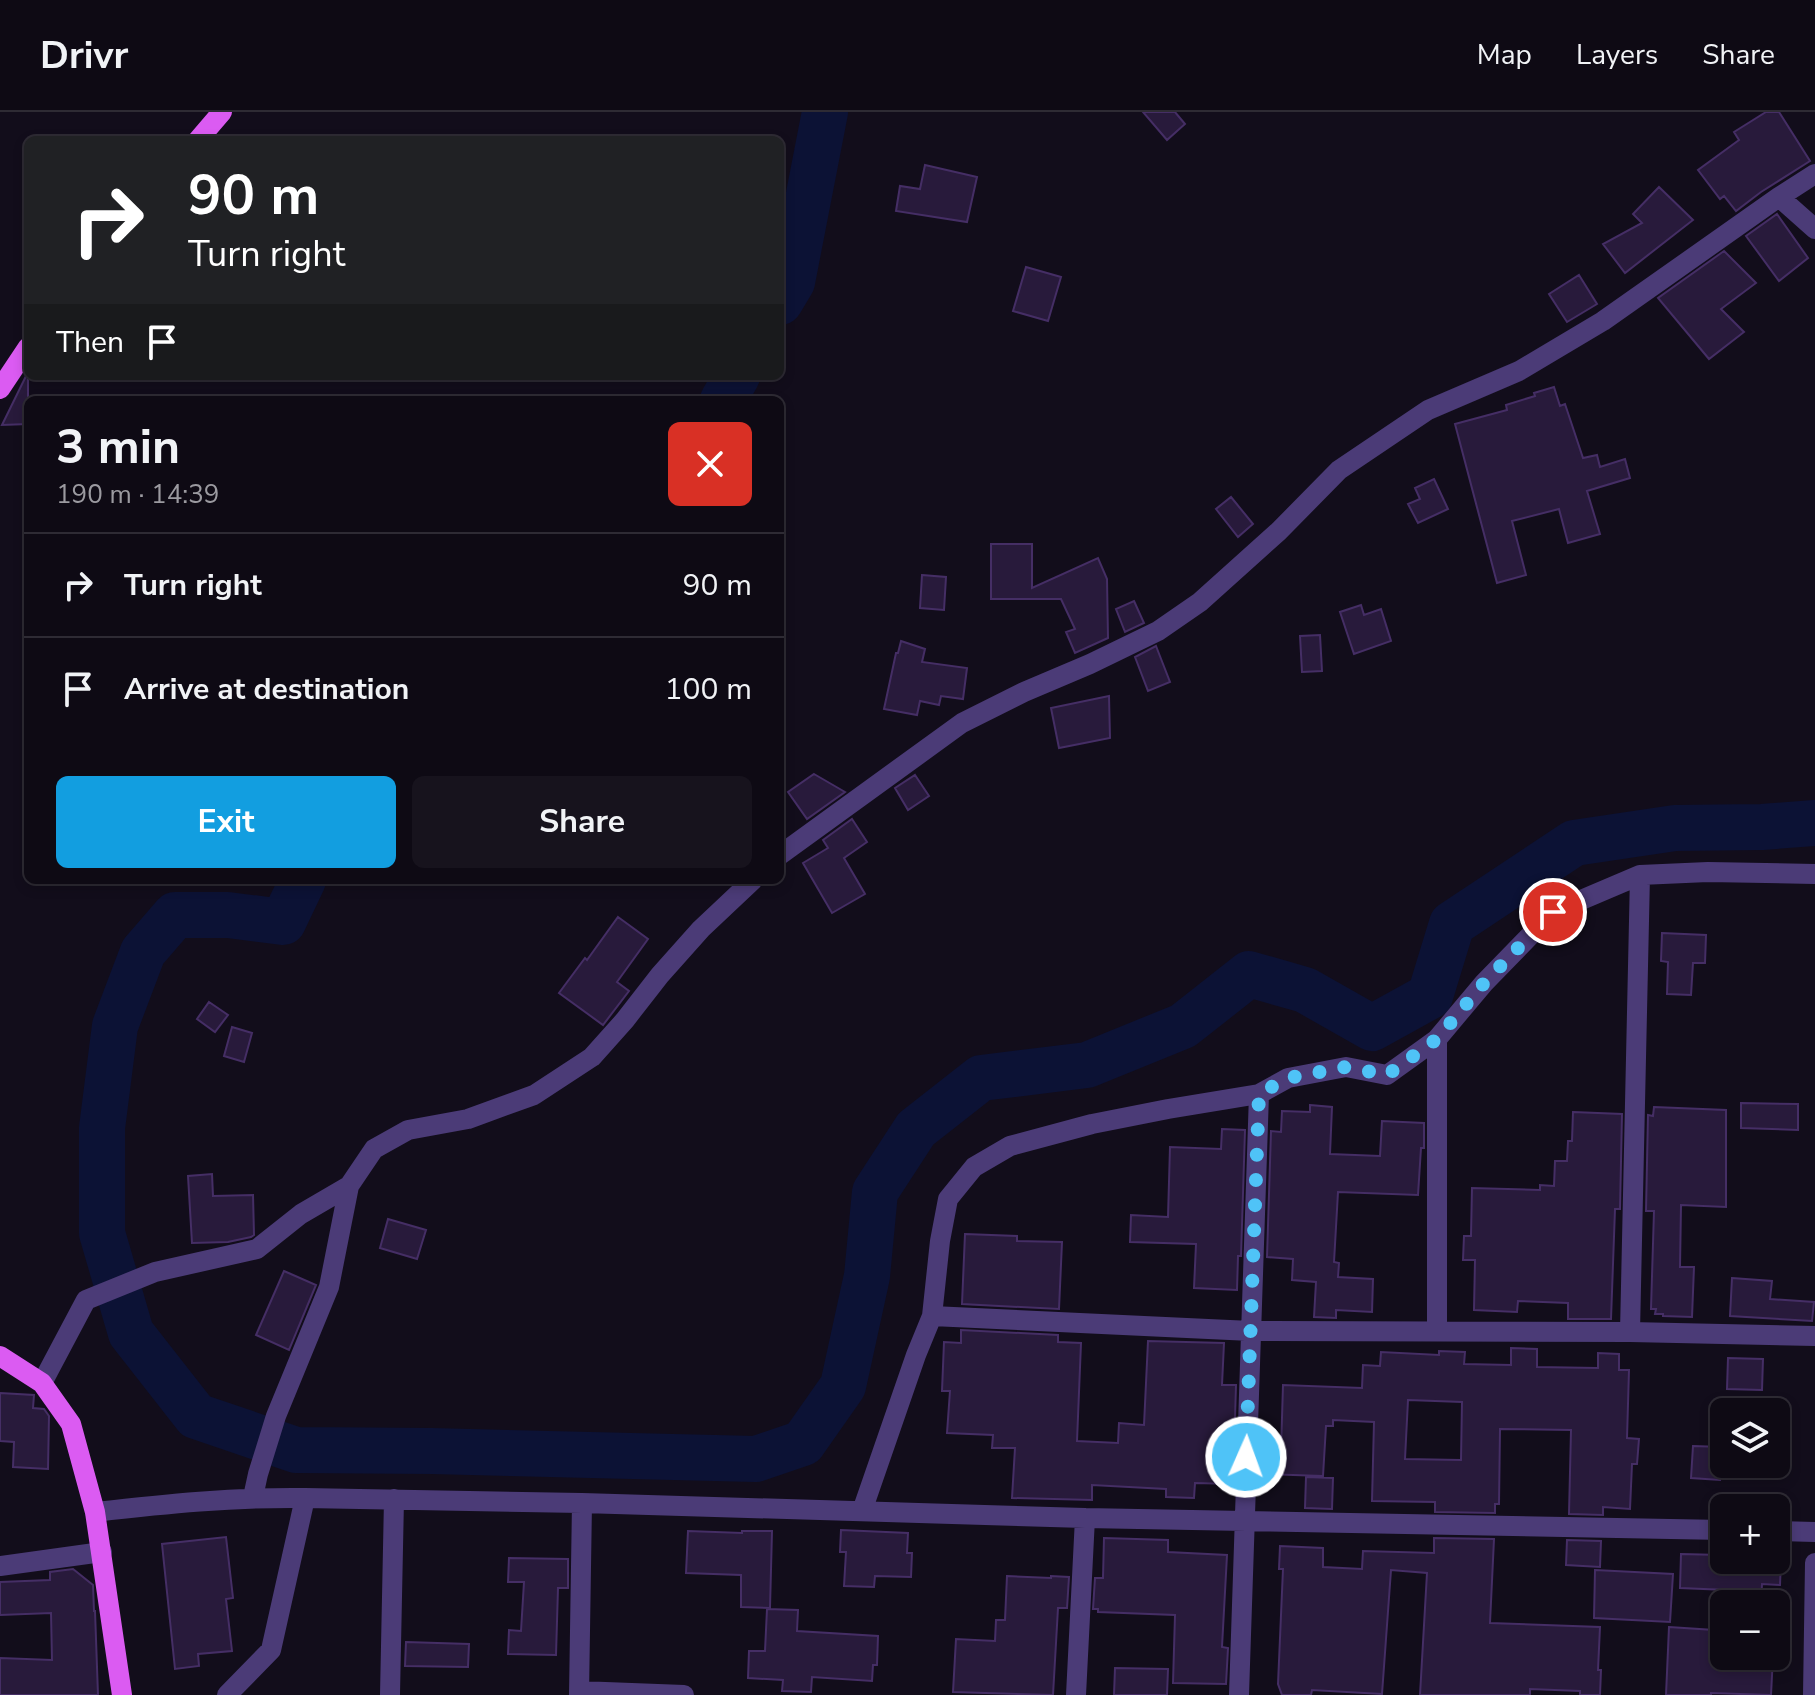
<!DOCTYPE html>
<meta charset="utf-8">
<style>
body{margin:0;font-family:"Nunito Sans",sans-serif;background:#17131d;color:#f1f3f6;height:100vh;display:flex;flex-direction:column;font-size:30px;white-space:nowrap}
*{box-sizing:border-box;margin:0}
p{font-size:26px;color:#9b9aa0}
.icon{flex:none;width:44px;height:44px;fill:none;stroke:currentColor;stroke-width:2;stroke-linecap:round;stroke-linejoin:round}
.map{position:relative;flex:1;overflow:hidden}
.drawer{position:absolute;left:24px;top:284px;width:760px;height:488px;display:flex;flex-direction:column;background:#0e0a14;border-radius:12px;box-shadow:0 4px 12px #0003,0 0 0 2px #2e2b34}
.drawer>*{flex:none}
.hud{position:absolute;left:24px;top:24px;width:760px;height:244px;border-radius:12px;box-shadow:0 4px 12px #0003,0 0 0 2px #2e2b34;background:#202124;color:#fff;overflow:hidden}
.tools{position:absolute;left:1710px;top:1286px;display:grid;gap:16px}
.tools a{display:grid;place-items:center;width:80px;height:80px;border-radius:12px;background:#0e0a14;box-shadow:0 4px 12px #0003,0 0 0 2px #2e2b34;font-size:40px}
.pin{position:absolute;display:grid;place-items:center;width:68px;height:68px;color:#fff;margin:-34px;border:4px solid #fff;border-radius:50%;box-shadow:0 2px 8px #0007}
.me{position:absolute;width:88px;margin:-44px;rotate:2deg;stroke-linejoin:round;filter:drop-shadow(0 0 6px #0008)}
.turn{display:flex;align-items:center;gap:28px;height:168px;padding:0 32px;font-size:36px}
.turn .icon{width:104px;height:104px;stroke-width:2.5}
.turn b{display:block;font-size:56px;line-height:68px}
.then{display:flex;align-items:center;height:76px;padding:0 32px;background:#0003;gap:16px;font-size:30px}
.round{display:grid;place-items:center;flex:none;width:84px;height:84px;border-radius:12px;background:#17131d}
.overview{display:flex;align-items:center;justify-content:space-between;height:136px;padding:0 32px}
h1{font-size:48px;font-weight:700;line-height:60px}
.button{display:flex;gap:16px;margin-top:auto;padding:16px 32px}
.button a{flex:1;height:92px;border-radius:12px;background:#129ee0;color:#fff;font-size:32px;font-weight:700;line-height:92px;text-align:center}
.button a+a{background:#17131d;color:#f1f3f6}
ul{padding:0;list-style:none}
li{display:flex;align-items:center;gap:24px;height:104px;padding:0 32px;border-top:2px solid #2e2b34}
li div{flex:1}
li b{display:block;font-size:30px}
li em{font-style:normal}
header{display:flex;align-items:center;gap:48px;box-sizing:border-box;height:112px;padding:0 40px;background:#0e0a14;border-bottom:2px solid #2e2b34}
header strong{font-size:38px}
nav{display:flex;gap:44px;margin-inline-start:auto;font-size:28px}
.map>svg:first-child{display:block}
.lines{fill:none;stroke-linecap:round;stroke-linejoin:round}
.river{stroke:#0c1235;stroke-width:46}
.building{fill:#281a3b;stroke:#452e65;stroke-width:2;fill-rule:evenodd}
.street{stroke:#4b3b77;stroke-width:20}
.primary{stroke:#db5bf2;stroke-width:20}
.route{stroke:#4fc3f7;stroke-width:14;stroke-dasharray:0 25.2}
</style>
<header>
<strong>Drivr</strong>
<nav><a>Map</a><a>Layers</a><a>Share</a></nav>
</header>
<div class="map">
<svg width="1815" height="1583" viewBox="0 0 1815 1583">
<rect width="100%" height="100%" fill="#120d1b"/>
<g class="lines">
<path class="river" d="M 780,190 L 792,170 L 825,0
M 723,288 L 737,264
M 303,768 L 283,810 L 228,803 L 175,803 L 143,840 L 115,914 L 102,1016 L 102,1121 L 131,1221 L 196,1304 L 296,1338 L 431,1339 L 756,1347 L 803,1331 L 843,1274 L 867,1164 L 875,1080 L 916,1017 L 981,966 L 1087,953 L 1183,914 L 1249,862 L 1305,878 L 1372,916 L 1430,884 L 1452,812 L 1574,731 L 1675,716 L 1762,715 L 1815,711"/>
</g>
<path class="building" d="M 1143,0 L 1175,0 L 1185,12 L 1167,28 Z
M 1766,0 L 1779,0 L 1810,49 L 1761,80 L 1736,99 L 1724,84 L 1720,87 L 1698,58 L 1739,28 L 1734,20 Z
M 925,53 L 977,65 L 967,110 L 896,99 L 900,74 L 920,77 Z
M 1659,75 L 1693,108 L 1625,161 L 1603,132 L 1642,111 L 1633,102 Z
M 1777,102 L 1808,146 L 1779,169 L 1746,124 Z
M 1724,139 L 1756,171 L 1721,197 L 1744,220 L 1709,247 L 1658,186 Z
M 1026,155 L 1061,165 L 1048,209 L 1013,199 Z
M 1579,163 L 1597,192 L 1567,210 L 1549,182 Z
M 28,260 L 28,312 L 2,313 Z
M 1554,275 L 1560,294 L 1565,292 L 1583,346 L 1597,343 L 1600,355 L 1625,347 L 1630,366 L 1587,379 L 1600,422 L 1568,431 L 1559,397 L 1512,409 L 1526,463 L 1497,471 L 1455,312 L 1507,298 L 1506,293 L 1535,284 L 1534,281 Z
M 1434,367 L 1448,397 L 1418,411 L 1408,392 L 1420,387 L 1415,376 Z
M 1231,385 L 1253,412 L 1238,425 L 1216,397 Z
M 991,432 L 1032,432 L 1032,476 L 1098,446 L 1107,467 L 1108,526 L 1075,541 L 1066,520 L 1075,517 L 1061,487 L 991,487 Z
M 922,463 L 946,465 L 944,498 L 920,496 Z
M 1134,489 L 1144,511 L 1125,520 L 1116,497 Z
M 1361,493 L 1364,503 L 1381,497 L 1391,529 L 1354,542 L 1340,500 Z
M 1320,523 L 1322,559 L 1302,560 L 1300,524 Z
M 901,529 L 925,537 L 922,550 L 967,556 L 963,587 L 941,584 L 939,593 L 920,589 L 917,603 L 884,597 L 896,541 L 898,541 Z
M 1156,534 L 1170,570 L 1148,579 L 1135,545 Z
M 1109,584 L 1110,626 L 1059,636 L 1051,596 Z
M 814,662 L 845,680 L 807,707 L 788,680 Z
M 915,663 L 929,684 L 908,698 L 895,676 Z
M 852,707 L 867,730 L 844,746 L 865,782 L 832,801 L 803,751 L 828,736 L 823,728 Z
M 618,805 L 648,827 L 617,870 L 629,879 L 603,913 L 559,881 L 585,846 L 587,848 Z
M 1662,821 L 1706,823 L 1705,851 L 1693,851 L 1691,883 L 1667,882 L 1668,850 L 1661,849 Z
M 209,890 L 228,903 L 215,920 L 197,907 Z
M 232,915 L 252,921 L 244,950 L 224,944 Z
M 1741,991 L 1798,992 L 1798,1018 L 1741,1016 Z
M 1310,993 L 1332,995 L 1330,1042 L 1380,1044 L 1382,1009 L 1424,1011 L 1424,1036 L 1421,1036 L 1418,1083 L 1338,1080 L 1334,1150 L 1339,1151 L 1338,1165 L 1373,1167 L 1372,1200 L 1336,1198 L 1336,1206 L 1314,1205 L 1316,1170 L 1292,1168 L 1293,1147 L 1267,1145 L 1271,1019 L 1281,1020 L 1282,999 L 1310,1000 Z
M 1654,995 L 1726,998 L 1726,1095 L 1681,1093 L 1680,1155 L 1694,1155 L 1692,1205 L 1663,1204 L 1663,1202 L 1655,1202 L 1656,1197 L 1651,1197 L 1654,1099 L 1646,1099 L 1648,1003 L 1653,1004 Z
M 1573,1000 L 1622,1002 L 1620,1097 L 1615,1097 L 1611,1207 L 1568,1207 L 1568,1191 L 1518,1189 L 1517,1200 L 1474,1198 L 1475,1148 L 1463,1148 L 1464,1124 L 1471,1124 L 1472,1076 L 1540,1078 L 1540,1073 L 1554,1074 L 1555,1049 L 1567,1049 L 1568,1029 L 1572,1029 Z
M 1222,1017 L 1245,1018 L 1241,1144 L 1238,1144 L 1237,1178 L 1194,1176 L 1196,1132 L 1130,1130 L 1131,1103 L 1168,1105 L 1170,1035 L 1221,1037 Z
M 212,1062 L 213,1084 L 253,1083 L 254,1123 L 251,1125 L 228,1130 L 192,1131 L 188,1064 Z
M 388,1107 L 426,1118 L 417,1147 L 380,1136 Z
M 965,1122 L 1017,1124 L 1017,1129 L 1062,1130 L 1059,1197 L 962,1192 Z
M 284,1159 L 316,1173 L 289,1238 L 256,1223 Z
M 1732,1166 L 1772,1169 L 1770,1187 L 1814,1190 L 1812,1209 L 1730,1204 Z
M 961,1218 L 1058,1223 L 1058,1230 L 1081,1231 L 1077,1329 L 1118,1331 L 1119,1311 L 1144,1313 L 1148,1229 L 1224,1231 L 1222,1273 L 1236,1273 L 1233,1372 L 1195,1371 L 1194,1386 L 1166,1385 L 1166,1377 L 1092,1373 L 1092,1388 L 1012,1386 L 1015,1336 L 992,1336 L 993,1323 L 947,1321 L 950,1279 L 942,1279 L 944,1230 L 961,1231 Z
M 1511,1236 L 1537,1237 L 1537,1255 L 1598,1256 L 1598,1241 L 1619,1242 L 1619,1258 L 1629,1258 L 1627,1326 L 1639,1327 L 1637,1352 L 1632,1352 L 1630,1397 L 1603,1395 L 1603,1403 L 1569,1402 L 1571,1318 L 1500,1317 L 1499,1392 L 1495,1392 L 1495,1401 L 1435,1400 L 1435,1390 L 1372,1389 L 1374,1310 L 1333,1308 L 1333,1314 L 1326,1314 L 1323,1364 L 1259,1362 L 1260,1338 L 1281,1339 L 1283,1273 L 1362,1276 L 1363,1253 L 1380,1254 L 1381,1240 L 1439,1243 L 1439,1239 L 1465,1240 L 1464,1252 L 1511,1253 ZM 1408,1288 L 1462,1290 L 1461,1348 L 1405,1347 Z
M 1728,1246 L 1763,1247 L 1762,1278 L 1727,1277 Z
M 0,1281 L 34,1283 L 33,1296 L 44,1297 L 49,1304 L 48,1357 L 13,1355 L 14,1330 L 0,1329 Z
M 1693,1334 L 1722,1335 L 1720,1368 L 1691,1366 Z
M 1306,1365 L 1333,1366 L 1332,1397 L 1305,1396 Z
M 841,1418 L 908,1421 L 907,1441 L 912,1441 L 911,1465 L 875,1464 L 874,1475 L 844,1474 L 846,1440 L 840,1440 Z
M 688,1419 L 742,1421 L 742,1419 L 772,1419 L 770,1496 L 741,1495 L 741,1463 L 686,1461 Z
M 226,1425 L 233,1486 L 226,1487 L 232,1539 L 198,1542 L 199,1554 L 175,1557 L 162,1432 Z
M 1104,1426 L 1168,1428 L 1168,1440 L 1227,1443 L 1222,1535 L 1228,1536 L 1226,1572 L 1173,1571 L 1175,1503 L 1098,1500 L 1098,1497 L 1093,1497 L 1095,1466 L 1103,1466 Z
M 1434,1426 L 1494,1427 L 1490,1511 L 1600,1515 L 1598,1558 L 1601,1558 L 1600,1583 L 1580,1583 L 1580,1579 L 1530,1577 L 1530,1583 L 1420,1583 L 1427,1461 L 1391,1458 L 1382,1582 L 1312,1578 L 1311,1583 L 1282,1583 L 1278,1572 L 1283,1457 L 1279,1457 L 1280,1434 L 1323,1436 L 1323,1455 L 1362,1457 L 1363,1439 L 1434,1441 Z
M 1567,1428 L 1601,1429 L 1600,1455 L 1566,1453 Z
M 1681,1442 L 1721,1443 L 1721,1448 L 1781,1448 L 1780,1473 L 1762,1472 L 1761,1492 L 1726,1492 L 1727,1478 L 1680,1476 Z
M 509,1446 L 568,1447 L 568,1476 L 558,1476 L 556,1543 L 508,1542 L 509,1518 L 521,1519 L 524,1470 L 508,1470 Z
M 73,1457 L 93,1473 L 94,1499 L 95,1499 L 98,1583 L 0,1583 L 0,1546 L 52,1548 L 51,1501 L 0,1503 L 0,1470 L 50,1468 L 50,1460 Z
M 1595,1458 L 1673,1462 L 1670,1510 L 1594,1506 Z
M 1007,1464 L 1051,1466 L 1051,1464 L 1069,1465 L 1067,1496 L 1058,1496 L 1053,1583 L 953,1580 L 956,1527 L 995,1529 L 996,1508 L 1005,1508 Z
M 767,1497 L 798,1498 L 797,1519 L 878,1524 L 877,1553 L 873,1553 L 872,1569 L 812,1565 L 811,1580 L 782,1579 L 783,1568 L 748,1566 L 749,1539 L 765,1539 Z
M 1669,1515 L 1714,1518 L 1713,1544 L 1773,1544 L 1771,1583 L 1711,1581 L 1711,1583 L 1666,1583 Z
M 406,1530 L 469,1532 L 468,1555 L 405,1554 Z
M 1115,1556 L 1168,1557 L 1167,1583 L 1114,1583 Z"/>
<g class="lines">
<path class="street" d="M 1779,85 L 1815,117
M 780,743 L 962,611 L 1024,580 L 1090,552 L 1158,519 L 1200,490 L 1279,419 L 1339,358 L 1428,298 L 1519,259 L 1603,209 L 1779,85 L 1815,62
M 932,1204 L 1251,1219 L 1630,1220 L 1815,1224
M 1437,1219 L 1437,927
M 1630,1220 L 1640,763
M 42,1271 L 86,1188 L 155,1160 L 257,1137 L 301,1102 L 349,1074 L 374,1037 L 408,1018 L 468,1007 L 534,983 L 592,945 L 625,908 L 660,863 L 701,817 L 753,768
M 253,1385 L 258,1362 L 276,1304 L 329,1175 L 349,1074
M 862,1399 L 916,1243 L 932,1204 L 940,1129 L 948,1087 L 974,1055 L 1010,1034 L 1092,1012 L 1168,997 L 1259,982 L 1288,966 L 1346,955 L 1387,963 L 1437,927 L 1484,871 L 1553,800 L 1640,763 L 1708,760 L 1815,762
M 95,1400 C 165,1392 234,1385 305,1386
M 1776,1419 L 1815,1420
M 0,1454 L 102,1440
M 579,1579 L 684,1583
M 227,1583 L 271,1538 L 305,1386 L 582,1391 L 1085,1406 L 1724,1418
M 390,1583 L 394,1387
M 579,1583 L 582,1391
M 1076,1583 L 1085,1406
M 1239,1583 L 1259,982
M 1813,1583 L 1815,1451"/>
<path class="primary" d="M 198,28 L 222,0
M 0,277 L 28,235
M 0,1244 L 42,1271 L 71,1312 L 95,1400 L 122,1583"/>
</g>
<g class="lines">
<path class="route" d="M 1246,1345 L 1259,982 L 1288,966 L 1346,955 L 1387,963 L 1437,927 L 1484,871 L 1553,800"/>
</g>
</svg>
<div class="tools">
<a><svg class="icon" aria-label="layers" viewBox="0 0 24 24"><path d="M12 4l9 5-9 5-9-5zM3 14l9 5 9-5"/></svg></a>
<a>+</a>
<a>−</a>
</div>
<div class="pin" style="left:1553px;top:800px;background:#d93025"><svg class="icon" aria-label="arrive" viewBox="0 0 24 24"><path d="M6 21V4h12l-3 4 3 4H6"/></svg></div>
<svg class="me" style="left:1246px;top:1345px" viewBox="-20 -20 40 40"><circle r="17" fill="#4fc3f7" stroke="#fff" stroke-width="3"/><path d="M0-11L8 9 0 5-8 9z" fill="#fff"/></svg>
<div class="hud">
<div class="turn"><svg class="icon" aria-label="right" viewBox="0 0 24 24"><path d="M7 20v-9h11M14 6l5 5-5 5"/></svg><div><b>90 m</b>Turn right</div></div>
<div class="then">Then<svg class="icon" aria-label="arrive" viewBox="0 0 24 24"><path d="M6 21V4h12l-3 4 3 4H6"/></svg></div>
</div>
<section class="drawer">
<div class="overview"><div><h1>3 min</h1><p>190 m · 14:39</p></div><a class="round" style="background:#d93025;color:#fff"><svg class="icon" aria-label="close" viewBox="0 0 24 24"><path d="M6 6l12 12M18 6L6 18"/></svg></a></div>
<ul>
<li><svg class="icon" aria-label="right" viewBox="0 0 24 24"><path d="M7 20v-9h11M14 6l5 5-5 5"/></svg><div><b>Turn right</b></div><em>90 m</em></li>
<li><svg class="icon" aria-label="arrive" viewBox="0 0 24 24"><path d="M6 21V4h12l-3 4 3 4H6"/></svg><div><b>Arrive at destination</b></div><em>100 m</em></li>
</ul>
<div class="button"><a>Exit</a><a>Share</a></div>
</section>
</div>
